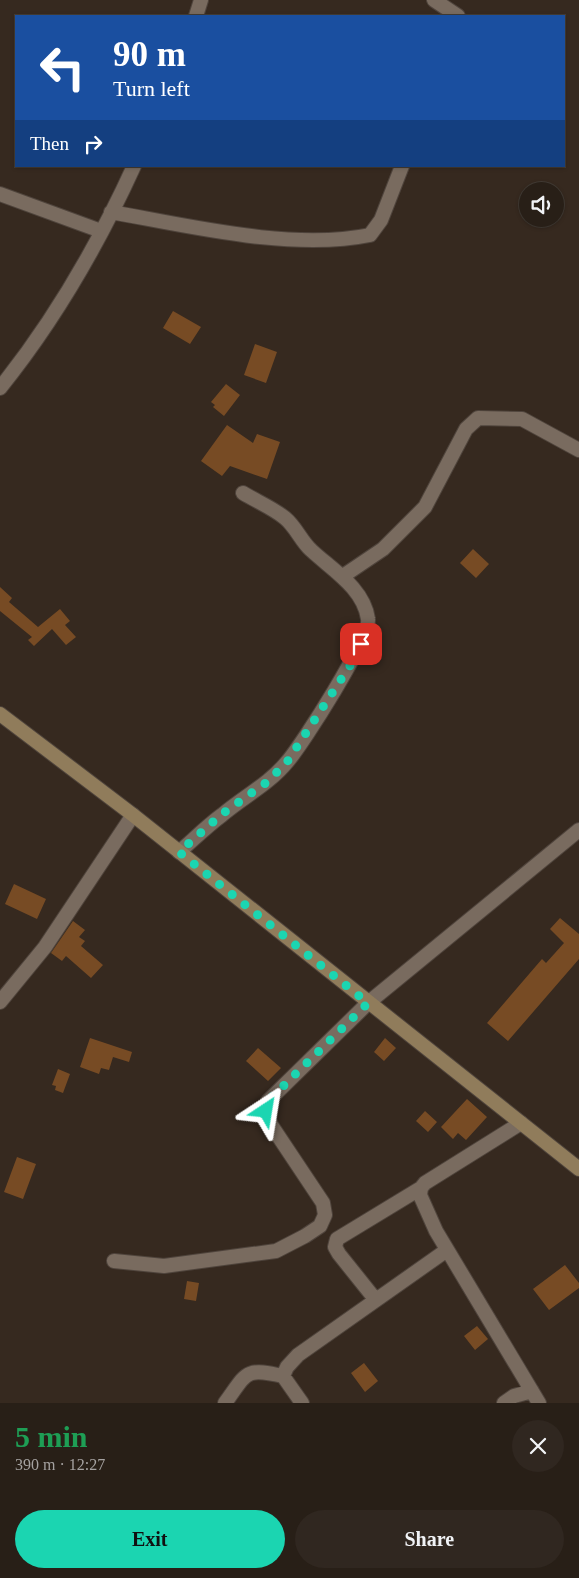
<!DOCTYPE html>
<meta charset="utf-8">
<style>
body{margin:0;font-family:"Times New Roman",serif;background:#302720;color:#f1f3f6;height:100vh;display:flex;flex-direction:column;font-size:19px;white-space:nowrap}
*{box-sizing:border-box;margin:0}
p{font-size:16px;color:#a5a2a1}
.icon{flex:none;width:28px;height:28px;fill:none;stroke:currentColor;stroke-width:2;stroke-linecap:round;stroke-linejoin:round}
.map{position:relative;height:1403px;overflow:hidden}
.side{display:flex;flex-direction:column;background:#281f17;flex:1}
.side>*{flex:none}
.guide{position:absolute;left:15px;top:15px;width:550px;height:152px;border-radius:0px;box-shadow:0 1px 4px #0004,0 0 0 1px #443d36;background:#1a4fa0;color:#fff;overflow:hidden}
.tools{position:absolute;left:519px;top:182px;display:grid;gap:10px}
.tools a{display:grid;place-items:center;width:45px;height:45px;border-radius:50%;background:#281f17;box-shadow:0 1px 4px #0004,0 0 0 1px #443d36;font-size:25px}
.pin{position:absolute;display:grid;place-items:center;width:42px;height:42px;color:#fff;margin:-21px;border-radius:10px;box-shadow:0 2px 8px #0006}
.me{position:absolute;width:55px;margin:-28px;rotate:33deg;stroke-linejoin:round;filter:drop-shadow(0 0 4px #0008)}
.turn{display:flex;align-items:center;gap:18px;height:105px;padding:0 15px;font-size:22px}
.turn .icon{width:65px;height:65px;stroke-width:2.5}
.turn b{display:block;font-size:35px;line-height:42px}
.then{display:flex;align-items:center;height:48px;padding:0 15px;background:#0003;gap:10px;font-size:19px}
.round{display:grid;place-items:center;flex:none;width:52px;height:52px;border-radius:26px;background:#302720}
.summary{display:flex;align-items:center;justify-content:space-between;height:85px;padding:0 15px}
h1{font-size:30px;font-weight:800;line-height:38px;color:#1e9e55}
.primary-button{display:flex;gap:10px;margin-top:auto;padding:10px 15px}
.primary-button a{flex:1;height:58px;border-radius:30px;background:#1bd5b1;color:#111;font-size:20px;font-weight:800;line-height:58px;text-align:center}
.primary-button a+a{background:#302720;color:#f1f3f6}
.map>svg:first-child{display:block}
.building{fill:#774b24}
.lines{fill:none;stroke-linecap:round;stroke-linejoin:round}
.minor-casing{stroke:#4f443c;stroke-width:16}
.secondary-casing{stroke:#4f443c;stroke-width:16}
.minor{stroke:#796b5f;stroke-width:14}
.secondary{stroke:#907c5b;stroke-width:14}
.route{stroke:#1bd5b1;stroke-width:9;stroke-dasharray:0 16.2}
</style>
<div class="map">
<svg width="579" height="1403" viewBox="0 0 579 1403">
<rect width="100%" height="100%" fill="#36291f"/>
<path class="building" d="M 173,311 L 201,327 L 190,344 L 163,328 Z
M 255,344 L 277,352 L 266,383 L 244,375 Z
M 226,384 L 240,395 L 224,416 L 213,407 L 215,405 L 211,402 Z
M 227,425 L 253,443 L 257,434 L 280,442 L 267,479 L 230,466 L 222,476 L 201,461 Z
M 473,549 L 489,564 L 476,578 L 460,563 Z
M 0,587 L 12,598 L 9,602 L 38,627 L 60,609 L 70,621 L 65,625 L 76,637 L 66,645 L 52,629 L 34,646 L 28,640 L 32,637 L 0,611 Z
M 14,884 L 46,899 L 37,919 L 5,904 Z
M 560,918 L 579,934 L 579,959 L 508,1041 L 487,1023 L 542,959 L 546,963 L 564,943 L 550,929 Z
M 73,921 L 85,930 L 79,937 L 85,941 L 81,946 L 103,965 L 91,978 L 66,956 L 62,961 L 51,953 Z
M 90,1038 L 132,1052 L 129,1062 L 113,1057 L 109,1070 L 101,1068 L 99,1074 L 80,1067 Z
M 385,1038 L 396,1048 L 384,1061 L 374,1052 Z
M 258,1048 L 281,1068 L 268,1081 L 246,1061 Z
M 58,1069 L 70,1074 L 63,1093 L 55,1090 L 56,1086 L 52,1085 Z
M 467,1099 L 487,1117 L 466,1140 L 458,1133 L 453,1139 L 441,1127 Z
M 425,1111 L 437,1122 L 428,1132 L 416,1121 Z
M 17,1157 L 36,1164 L 23,1199 L 4,1192 Z
M 565,1265 L 579,1283 L 579,1288 L 549,1310 L 533,1289 Z
M 187,1281 L 199,1283 L 196,1301 L 184,1299 Z
M 477,1326 L 488,1339 L 475,1350 L 464,1336 Z
M 364,1363 L 378,1381 L 365,1392 L 351,1373 Z"/>
<g class="lines">
<g class="minor-casing">
<path id="minor" d="M 434,0 L 458,16
M 196,16 L 201,0
M 0,194 L 101,231
M 111,212 C 189,226 292,251 370,235 L 381,220 L 402,166
M 0,388 C 54,321 98,245 134,166
M 343,576 L 383,549 L 425,507 L 466,429 L 478,418 L 522,419 L 579,450
M 179,852 C 193,840 207,826 222,815 C 243,797 269,784 287,762 C 302,745 371,637 368,619 C 364,588 331,569 311,550 C 301,541 296,527 285,518 C 273,508 256,501 243,493
M 0,1002 L 45,947 L 133,815
M 521,1123 L 425,1183 L 421,1188 L 420,1195 L 436,1231 L 539,1403
M 114,1261 L 164,1266 L 276,1251 L 305,1236 L 320,1226 L 325,1215 L 323,1203 L 271,1125 L 266,1111 L 268,1101 L 368,1003 L 579,830
M 375,1299 L 339,1254 L 335,1247 L 337,1239 L 421,1188
M 225,1403 C 247,1373 244,1367 283,1376
M 302,1403 L 283,1376 L 287,1367 L 298,1355 L 447,1250
M 504,1403 L 514,1396 L 532,1391"/>
</g>
<g class="secondary-casing">
<path id="secondary" d="M 0,714 L 133,815 L 579,1169"/>
</g>
<use href="#minor" class="minor"/>
<use href="#secondary" class="secondary"/>
</g>
<g class="lines">
<path class="route" d="M 266,1111 L 268,1101 L 368,1003 L 179,852 L 222,814 L 267,782 L 287,762 L 355,658 L 361,644"/>
</g>
</svg>
<div class="tools">
<a><svg class="icon" aria-label="sound" viewBox="0 0 24 24"><path d="M4 9h4l5-4v14l-5-4H4zM17 9q2 3 0 6"/></svg></a>
</div>
<div class="pin" style="left:361px;top:644px;background:#d93025"><svg class="icon" aria-label="arrive" viewBox="0 0 24 24"><path d="M6 21V4h12l-3 4 3 4H6"/></svg></div>
<svg class="me" style="left:266px;top:1111px" viewBox="-20 -20 40 40"><path d="M0-17L14 15 0 8-14 15z" fill="#1bd5b1" stroke="#fff" stroke-width="4"/></svg>
<div class="guide">
<div class="turn"><svg class="icon" aria-label="left" viewBox="0 0 24 24"><path d="M17 20v-9H6M10 6l-5 5 5 5"/></svg><div><b>90 m</b>Turn left</div></div>
<div class="then">Then<svg class="icon" aria-label="right" viewBox="0 0 24 24"><path d="M7 20v-9h11M14 6l5 5-5 5"/></svg></div>
</div>
</div>
<section class="side">
<div class="summary"><div><h1>5 min</h1><p>390 m · 12:27</p></div><a class="round"><svg class="icon" aria-label="close" viewBox="0 0 24 24"><path d="M6 6l12 12M18 6L6 18"/></svg></a></div>
<div class="primary-button"><a>Exit</a><a>Share</a></div>
</section>
